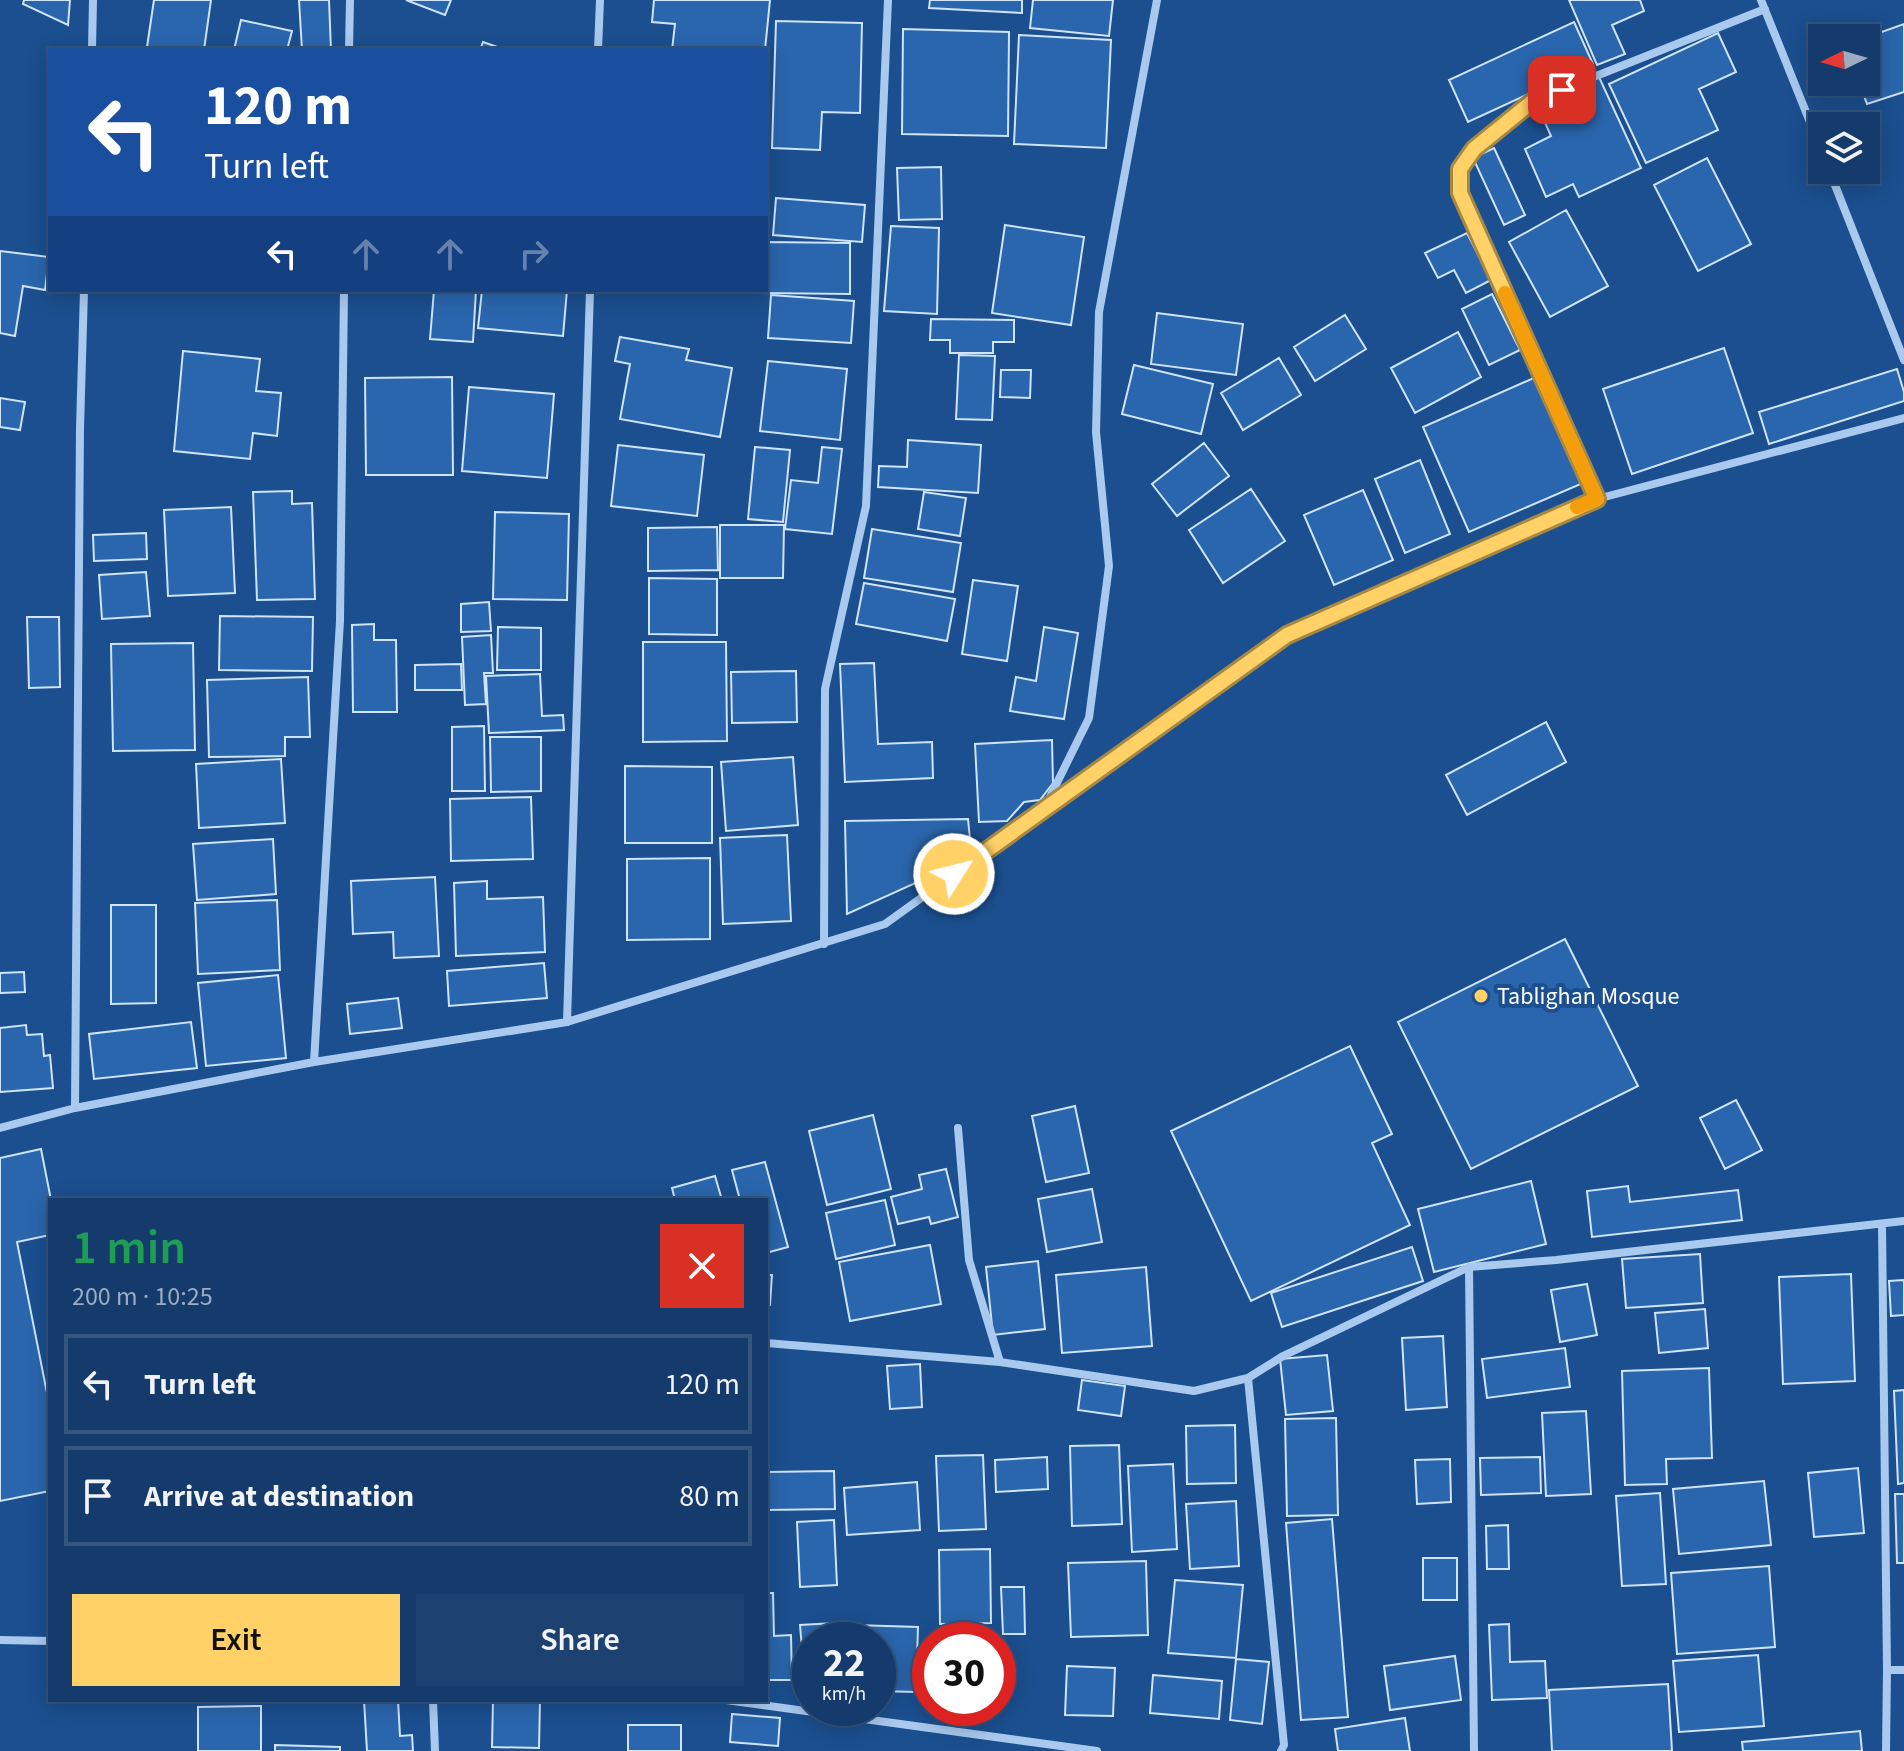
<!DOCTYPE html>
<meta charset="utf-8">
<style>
body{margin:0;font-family:"Source Sans 3",sans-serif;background:#1d4271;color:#f1f3f6;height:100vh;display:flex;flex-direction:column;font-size:30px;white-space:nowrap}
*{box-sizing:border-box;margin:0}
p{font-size:26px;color:#9dadc1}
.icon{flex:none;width:44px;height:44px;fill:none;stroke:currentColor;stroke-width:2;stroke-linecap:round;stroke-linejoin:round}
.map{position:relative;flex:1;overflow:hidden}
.panel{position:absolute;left:48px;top:1198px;width:720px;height:504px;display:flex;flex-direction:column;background:#143b6b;border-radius:0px;box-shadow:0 4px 20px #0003,0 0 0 2px #33557e}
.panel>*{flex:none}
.top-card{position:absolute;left:48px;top:48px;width:720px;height:244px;border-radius:0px;box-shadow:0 4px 20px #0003,0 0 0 2px #33557e;background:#1a4fa0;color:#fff;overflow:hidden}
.needle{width:52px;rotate:265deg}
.buttons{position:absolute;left:1808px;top:24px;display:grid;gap:16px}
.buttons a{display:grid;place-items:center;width:72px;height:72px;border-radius:0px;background:#143b6b;box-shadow:0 4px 20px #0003,0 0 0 2px #33557e;font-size:40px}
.speed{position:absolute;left:792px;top:1622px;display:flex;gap:16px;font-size:40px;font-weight:700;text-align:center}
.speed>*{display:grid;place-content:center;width:104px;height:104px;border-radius:50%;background:#143b6b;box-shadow:0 4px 20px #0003,0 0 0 2px #33557e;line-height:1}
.speed small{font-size:20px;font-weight:400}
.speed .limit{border:12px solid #d22;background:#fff;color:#111}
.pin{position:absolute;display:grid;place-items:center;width:68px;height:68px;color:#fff;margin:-34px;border-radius:16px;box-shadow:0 4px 12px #0006}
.me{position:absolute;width:88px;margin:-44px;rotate:54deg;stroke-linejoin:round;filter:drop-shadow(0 0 6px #0008)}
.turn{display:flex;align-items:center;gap:28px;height:168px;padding:0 24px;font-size:36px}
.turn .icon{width:104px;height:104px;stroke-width:2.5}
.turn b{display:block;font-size:56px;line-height:68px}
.lanes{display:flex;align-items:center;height:76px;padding:0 24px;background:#0003;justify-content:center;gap:40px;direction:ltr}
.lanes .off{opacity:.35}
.round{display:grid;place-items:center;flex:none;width:84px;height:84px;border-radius:0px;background:#1d4271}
.headline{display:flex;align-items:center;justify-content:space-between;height:136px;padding:0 24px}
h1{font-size:48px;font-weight:600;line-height:60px;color:#1e9e55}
.action{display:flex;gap:16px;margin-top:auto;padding:16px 24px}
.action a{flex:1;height:92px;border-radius:0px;background:#ffd166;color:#111;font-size:32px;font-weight:600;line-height:92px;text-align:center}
.action a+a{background:#1d4271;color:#f1f3f6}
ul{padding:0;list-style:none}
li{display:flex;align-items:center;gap:24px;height:100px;margin:0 16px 12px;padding:0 8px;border:4px solid #33557e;border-radius:0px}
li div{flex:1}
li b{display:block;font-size:30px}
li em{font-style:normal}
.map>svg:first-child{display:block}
.building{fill:#2a66ad;stroke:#cfe3fa;stroke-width:2}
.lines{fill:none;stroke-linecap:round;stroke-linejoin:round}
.minor{stroke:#a9c9ee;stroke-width:8}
.route-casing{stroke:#a68842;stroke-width:20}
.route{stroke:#ffd166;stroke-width:14}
.slow{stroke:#f59e0b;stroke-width:14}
.poi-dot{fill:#ffd166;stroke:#1b4f8f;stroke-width:3}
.labels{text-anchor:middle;stroke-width:8;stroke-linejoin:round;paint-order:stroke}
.poi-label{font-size:24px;fill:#fff;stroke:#1b4f8f;text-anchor:start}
</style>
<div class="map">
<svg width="1904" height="1751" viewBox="0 0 1904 1751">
<rect width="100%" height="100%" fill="#1b4f8f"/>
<path class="building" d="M 24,0 L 70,0 L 68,25 L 23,4 Z
M 154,0 L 211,0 L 204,50 L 171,50 L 147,47 Z
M 299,0 L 329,0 L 331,50 L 302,50 Z
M 406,0 L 451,0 L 445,15 Z
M 654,0 L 770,0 L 765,50 L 672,50 L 675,24 L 652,22 Z
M 930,0 L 1022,0 L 1022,13 L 929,8 Z
M 1033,0 L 1113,0 L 1109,36 L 1030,28 Z
M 1569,0 L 1640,0 L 1644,11 L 1612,25 L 1625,54 L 1597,65 Z
M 241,20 L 292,31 L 287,50 L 234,50 Z
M 776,21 L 862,23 L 860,113 L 822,112 L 820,150 L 772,148 Z
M 1574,22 L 1593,64 L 1468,122 L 1449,80 Z
M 1904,24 L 1904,92 L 1867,104 L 1859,82 L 1866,82 L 1865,38 Z
M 903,29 L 1009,32 L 1008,136 L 902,134 Z
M 1718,33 L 1736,72 L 1699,89 L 1718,130 L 1646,163 L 1609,84 Z
M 1019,35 L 1111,40 L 1106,148 L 1014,144 Z
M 483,42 L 506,50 L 480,50 Z
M 1599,77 L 1641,168 L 1579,197 L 1573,184 L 1546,197 L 1525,149 L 1551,136 L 1538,107 Z
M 1494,148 L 1525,215 L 1504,225 L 1473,158 Z
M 1707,158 L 1751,244 L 1698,271 L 1654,185 Z
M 941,167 L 942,219 L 899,220 L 897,168 Z
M 776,198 L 865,205 L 862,242 L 773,235 Z
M 1566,210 L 1608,286 L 1550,317 L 1509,242 Z
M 1005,225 L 1084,237 L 1071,325 L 992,313 Z
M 891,226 L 939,228 L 937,314 L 884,311 Z
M 1467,233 L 1491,280 L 1466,293 L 1454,270 L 1438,278 L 1425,253 Z
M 766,242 L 850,243 L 850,294 L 759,293 L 759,290 L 766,290 Z
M 0,251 L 49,257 L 45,290 L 23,286 L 15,336 L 0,333 Z
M 434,290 L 476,290 L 473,342 L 430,339 Z
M 482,290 L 567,290 L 563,336 L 478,328 Z
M 1492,294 L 1520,350 L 1489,365 L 1462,309 Z
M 771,295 L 854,301 L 851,343 L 768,338 Z
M 1157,313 L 1243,324 L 1236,375 L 1151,364 Z
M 1345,315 L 1366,349 L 1315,381 L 1294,347 Z
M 931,319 L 1014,320 L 1014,342 L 993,342 L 993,353 L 950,353 L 950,340 L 930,340 Z
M 1458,332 L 1481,377 L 1415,413 L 1391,368 Z
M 620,337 L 689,349 L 686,360 L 732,368 L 720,437 L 620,419 L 630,364 L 615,361 Z
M 1724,348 L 1753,433 L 1632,474 L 1603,389 Z
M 183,351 L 260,359 L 256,391 L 281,393 L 277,436 L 253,433 L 250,459 L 174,451 Z
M 959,355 L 995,356 L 992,420 L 956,419 Z
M 1279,358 L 1301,395 L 1243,430 L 1221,393 Z
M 768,361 L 847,369 L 840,440 L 760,431 Z
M 1134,365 L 1213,384 L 1201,434 L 1122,414 Z
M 1897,369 L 1904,392 L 1904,401 L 1769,444 L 1759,412 Z
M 1001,370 L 1031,370 L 1030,398 L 1000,397 Z
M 452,377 L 453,475 L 366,475 L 365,378 Z
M 1536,377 L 1583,483 L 1469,532 L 1423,427 Z
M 469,387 L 554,394 L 547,478 L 462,471 Z
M 0,398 L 25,402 L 20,430 L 0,427 Z
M 908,440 L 981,445 L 978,493 L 878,487 L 879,466 L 907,467 Z
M 1204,443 L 1229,476 L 1177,516 L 1152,484 Z
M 618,445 L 704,455 L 697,516 L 611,506 Z
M 755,447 L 790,450 L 783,522 L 748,519 Z
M 822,447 L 842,449 L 832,534 L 785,529 L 791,480 L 818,483 Z
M 1420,460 L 1450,534 L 1405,553 L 1375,479 Z
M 1251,489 L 1285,541 L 1223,583 L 1189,530 Z
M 1363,490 L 1393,560 L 1334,585 L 1304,515 Z
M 292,491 L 292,504 L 312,503 L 315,599 L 257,600 L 253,492 Z
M 924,492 L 966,498 L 960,536 L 918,529 Z
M 231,507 L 235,593 L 168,596 L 164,510 Z
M 495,512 L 569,514 L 567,600 L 493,599 Z
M 720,525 L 784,525 L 783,578 L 720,578 Z
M 717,527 L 718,570 L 648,571 L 648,528 Z
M 872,529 L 961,543 L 953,592 L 864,578 Z
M 146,533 L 147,559 L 94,561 L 93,535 Z
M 146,572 L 150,616 L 102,619 L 99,575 Z
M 649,578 L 717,579 L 717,635 L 649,634 Z
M 973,580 L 1018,586 L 1007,661 L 962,654 Z
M 864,583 L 955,599 L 947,641 L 856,624 Z
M 489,602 L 491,631 L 461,632 L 461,604 Z
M 220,616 L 313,617 L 312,671 L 219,670 Z
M 27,617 L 59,617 L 60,687 L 29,688 Z
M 374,624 L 374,640 L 396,640 L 397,712 L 353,712 L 352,625 Z
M 498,627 L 541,628 L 541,670 L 497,670 Z
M 1044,627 L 1078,633 L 1064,719 L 1010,711 L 1016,677 L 1036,681 Z
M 491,635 L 493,673 L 484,673 L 486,704 L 465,705 L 462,637 Z
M 643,642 L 726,642 L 727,741 L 643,742 Z
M 193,643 L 195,750 L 113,751 L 111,644 Z
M 874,663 L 878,744 L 932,742 L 933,778 L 845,782 L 840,664 Z
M 461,664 L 462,690 L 415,690 L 415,665 Z
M 796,671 L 797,722 L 732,723 L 731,672 Z
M 540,674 L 542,716 L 563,715 L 564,730 L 489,733 L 486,676 Z
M 308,677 L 310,737 L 285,737 L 285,756 L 209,757 L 207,680 Z
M 1546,722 L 1566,762 L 1467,815 L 1446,775 Z
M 484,726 L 485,791 L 452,791 L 452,727 Z
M 490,737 L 541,737 L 541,791 L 491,792 Z
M 1052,740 L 1053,783 L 1040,800 L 1024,802 L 1007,821 L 979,822 L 975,744 Z
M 793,757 L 798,825 L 726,831 L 721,762 Z
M 281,759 L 285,823 L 199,828 L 196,764 Z
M 625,766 L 712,767 L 712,843 L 625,843 Z
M 531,797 L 533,859 L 451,861 L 450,799 Z
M 968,819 L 970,839 L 920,881 L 847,914 L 845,821 Z
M 787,835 L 791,921 L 723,924 L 720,838 Z
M 273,839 L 276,894 L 197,900 L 193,844 Z
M 710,858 L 710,939 L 627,940 L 627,859 Z
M 435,877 L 439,956 L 394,958 L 393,932 L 353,934 L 351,881 Z
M 487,881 L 487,899 L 543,897 L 545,952 L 456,956 L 454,883 Z
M 277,900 L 280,970 L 198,974 L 195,903 Z
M 111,905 L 156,905 L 156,1003 L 111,1004 Z
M 1565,939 L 1638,1086 L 1471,1169 L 1398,1022 Z
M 544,963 L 547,998 L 449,1006 L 447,971 Z
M 24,972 L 25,992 L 0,993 L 0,973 Z
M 278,975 L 286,1058 L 206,1066 L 198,983 Z
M 398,998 L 402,1028 L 350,1034 L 347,1004 Z
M 191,1022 L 197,1068 L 94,1079 L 89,1034 Z
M 26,1025 L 27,1035 L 42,1034 L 44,1056 L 50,1055 L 53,1088 L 0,1092 L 0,1028 Z
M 1350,1046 L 1392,1134 L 1372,1143 L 1410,1225 L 1251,1301 L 1171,1131 Z
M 1736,1100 L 1762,1150 L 1725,1169 L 1700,1118 Z
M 1075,1106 L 1089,1173 L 1046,1182 L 1032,1116 Z
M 873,1115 L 891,1189 L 827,1205 L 809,1131 Z
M 41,1149 L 51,1200 L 50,1235 L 17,1242 L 50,1408 L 50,1491 L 0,1501 L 0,1158 Z
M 765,1162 L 788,1247 L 766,1253 L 766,1200 L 740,1200 L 732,1170 Z
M 946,1169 L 958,1217 L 931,1224 L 929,1217 L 898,1224 L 891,1197 L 922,1189 L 919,1175 Z
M 715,1176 L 722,1200 L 675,1200 L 672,1188 Z
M 1531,1181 L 1546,1244 L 1434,1272 L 1418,1209 Z
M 1628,1186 L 1630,1202 L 1738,1190 L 1742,1220 L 1592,1237 L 1587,1191 Z
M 1092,1189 L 1102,1242 L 1047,1252 L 1038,1199 Z
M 885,1200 L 895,1245 L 836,1259 L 826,1213 Z
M 930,1245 L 941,1304 L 850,1321 L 839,1262 Z
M 1412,1247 L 1423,1281 L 1282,1327 L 1271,1293 Z
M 1700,1254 L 1703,1303 L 1626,1308 L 1622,1259 Z
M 1038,1261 L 1045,1329 L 993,1335 L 986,1267 Z
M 1146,1267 L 1152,1346 L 1062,1353 L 1056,1275 Z
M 1851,1274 L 1855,1381 L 1783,1384 L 1779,1277 Z
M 766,1275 L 772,1275 L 770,1305 L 766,1305 Z
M 1904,1280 L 1904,1315 L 1891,1316 L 1889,1281 Z
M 1587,1284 L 1597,1335 L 1560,1342 L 1551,1290 Z
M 1705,1309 L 1708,1348 L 1659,1353 L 1655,1313 Z
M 1443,1336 L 1447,1407 L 1406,1410 L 1402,1338 Z
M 1565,1348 L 1570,1387 L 1487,1398 L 1482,1359 Z
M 1327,1355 L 1333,1411 L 1286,1415 L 1280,1359 Z
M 920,1364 L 922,1407 L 890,1409 L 887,1366 Z
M 1709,1368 L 1712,1458 L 1666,1459 L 1667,1484 L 1625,1485 L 1622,1371 Z
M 1082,1380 L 1125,1386 L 1121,1416 L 1078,1410 Z
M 766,1388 L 767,1472 L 834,1471 L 835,1509 L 766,1510 Z
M 1904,1390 L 1904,1483 L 1898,1484 L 1894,1391 Z
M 1586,1411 L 1591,1494 L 1546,1496 L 1542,1413 Z
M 1336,1418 L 1338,1515 L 1287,1516 L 1285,1419 Z
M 1235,1425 L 1236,1483 L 1187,1484 L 1186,1426 Z
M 1119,1445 L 1122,1524 L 1072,1526 L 1070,1446 Z
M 983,1455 L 986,1529 L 939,1531 L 936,1456 Z
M 1047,1457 L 1048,1489 L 996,1492 L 995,1460 Z
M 1540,1457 L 1541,1493 L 1481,1495 L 1480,1458 Z
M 1450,1459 L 1451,1502 L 1417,1504 L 1415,1460 Z
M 1173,1464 L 1177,1549 L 1132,1552 L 1128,1466 Z
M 1858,1468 L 1864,1533 L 1814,1537 L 1808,1473 Z
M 1764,1481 L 1771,1545 L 1679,1554 L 1673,1489 Z
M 917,1482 L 920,1530 L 847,1535 L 844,1488 Z
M 1660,1493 L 1666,1584 L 1622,1586 L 1616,1496 Z
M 1895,1494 L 1904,1494 L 1904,1563 L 1897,1563 Z
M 1236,1501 L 1239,1566 L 1190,1569 L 1186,1504 Z
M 1332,1519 L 1348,1717 L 1301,1720 L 1286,1523 Z
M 834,1520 L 837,1585 L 800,1587 L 797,1522 Z
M 1508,1525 L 1509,1569 L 1487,1569 L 1486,1526 Z
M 990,1549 L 991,1623 L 940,1624 L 939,1550 Z
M 1423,1558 L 1457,1558 L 1457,1600 L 1423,1600 Z
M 1146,1561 L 1148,1635 L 1071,1637 L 1068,1563 Z
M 1769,1566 L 1775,1647 L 1677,1654 L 1671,1573 Z
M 1175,1580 L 1243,1585 L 1236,1658 L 1168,1653 Z
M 1001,1587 L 1024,1587 L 1025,1634 L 1003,1634 Z
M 766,1593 L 773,1593 L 774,1636 L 791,1635 L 792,1680 L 766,1680 Z
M 835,1623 L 836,1640 L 810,1640 L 810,1673 L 804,1673 L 800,1625 Z
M 1509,1624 L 1510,1662 L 1545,1661 L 1547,1698 L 1492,1700 L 1489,1625 Z
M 854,1625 L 918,1627 L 916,1692 L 878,1691 L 878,1640 L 853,1640 Z
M 1758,1655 L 1764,1726 L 1679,1732 L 1673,1661 Z
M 1455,1656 L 1461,1700 L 1390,1710 L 1384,1666 Z
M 1236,1659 L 1269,1662 L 1262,1724 L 1230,1720 Z
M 1067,1666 L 1115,1668 L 1113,1716 L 1065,1715 Z
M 1153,1675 L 1222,1681 L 1219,1719 L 1150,1713 Z
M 1668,1684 L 1672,1751 L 1552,1751 L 1549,1690 Z
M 364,1700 L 398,1700 L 400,1736 L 412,1735 L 413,1751 L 367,1751 Z
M 493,1700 L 540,1700 L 539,1748 L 492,1747 Z
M 261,1706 L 261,1751 L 198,1751 L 198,1707 Z
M 732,1714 L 780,1718 L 778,1746 L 730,1742 Z
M 1405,1718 L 1410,1751 L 1338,1751 L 1335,1729 Z
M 628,1725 L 681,1725 L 681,1751 L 628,1751 Z
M 1860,1731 L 1862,1751 L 1743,1751 L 1742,1742 Z
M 275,1745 L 340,1747 L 340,1751 L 275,1751 Z"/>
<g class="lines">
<path class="minor" d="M 1761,0 L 1822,152
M 92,50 L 93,0
M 349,50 L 350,0
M 598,50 L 600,0
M 1829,170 L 1904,360
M 1597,499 L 1460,193 L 1460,169 L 1474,149 L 1533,101 L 1765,9
M 1045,807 L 1089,718 L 1109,566 L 1096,432 L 1099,312 L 1157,0
M 824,944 L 825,689 L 866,506 L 888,0
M 567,1022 L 590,290
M 314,1062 L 340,621 L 344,290
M 75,1108 L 80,428 L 84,290
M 0,1128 L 75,1108 L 314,1062 L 567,1022 L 885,924 L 1287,635 L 1597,499 L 1904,418
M 958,1128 L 969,1260 L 1000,1362
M 1882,1225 L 1887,1670 L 1886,1751
M 1469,1267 L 1474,1751
M 766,1343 L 1000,1362 L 1194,1391 L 1248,1378 L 1283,1356 L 1469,1267 L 1556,1260 L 1904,1221
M 1248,1378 L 1284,1745 L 1281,1751
M 0,1640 L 50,1641
M 1887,1670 L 1904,1670
M 433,1700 L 435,1751
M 726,1700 L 1097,1751"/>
</g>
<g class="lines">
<g class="route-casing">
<path id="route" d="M 954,874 L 1287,635 L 1597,499 L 1460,193 L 1460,169 L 1474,149 L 1533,101 L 1562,90"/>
</g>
<use href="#route" class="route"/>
<path class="slow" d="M 1505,293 L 1597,499 L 1577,507"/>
</g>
<circle class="poi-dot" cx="1481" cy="996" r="8"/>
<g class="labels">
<g class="poi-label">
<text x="1497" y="1004">Tablighan Mosque</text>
</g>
</g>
</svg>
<div class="buttons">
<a><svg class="needle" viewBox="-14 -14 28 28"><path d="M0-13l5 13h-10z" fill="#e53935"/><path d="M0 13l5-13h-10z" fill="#9dadc1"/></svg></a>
<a><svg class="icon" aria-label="layers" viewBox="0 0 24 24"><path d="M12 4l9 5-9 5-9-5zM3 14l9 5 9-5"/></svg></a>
</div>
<div class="speed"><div>22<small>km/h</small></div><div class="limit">30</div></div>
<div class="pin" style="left:1562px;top:90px;background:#d93025"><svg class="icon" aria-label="arrive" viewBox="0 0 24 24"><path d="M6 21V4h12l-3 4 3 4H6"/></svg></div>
<svg class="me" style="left:954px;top:874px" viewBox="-20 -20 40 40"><circle r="17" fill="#ffd166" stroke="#fff" stroke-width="3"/><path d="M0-11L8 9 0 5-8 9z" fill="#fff"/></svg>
<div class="top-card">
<div class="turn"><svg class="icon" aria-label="left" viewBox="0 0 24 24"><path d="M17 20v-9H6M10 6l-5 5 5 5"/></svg><div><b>120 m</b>Turn left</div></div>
<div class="lanes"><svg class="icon" aria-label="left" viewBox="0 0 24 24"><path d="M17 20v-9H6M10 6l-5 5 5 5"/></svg><svg class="icon off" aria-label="ahead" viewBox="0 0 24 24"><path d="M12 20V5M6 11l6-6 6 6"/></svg><svg class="icon off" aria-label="ahead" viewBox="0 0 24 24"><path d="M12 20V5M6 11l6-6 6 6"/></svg><svg class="icon off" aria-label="right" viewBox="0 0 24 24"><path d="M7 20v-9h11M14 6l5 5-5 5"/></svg></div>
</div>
<section class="panel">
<div class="headline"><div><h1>1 min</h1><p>200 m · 10:25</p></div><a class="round" style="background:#d93025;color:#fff"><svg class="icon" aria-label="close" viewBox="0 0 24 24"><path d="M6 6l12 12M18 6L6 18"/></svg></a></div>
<ul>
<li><svg class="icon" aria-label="left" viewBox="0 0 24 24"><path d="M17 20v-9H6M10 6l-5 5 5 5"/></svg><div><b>Turn left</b></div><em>120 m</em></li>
<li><svg class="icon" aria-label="arrive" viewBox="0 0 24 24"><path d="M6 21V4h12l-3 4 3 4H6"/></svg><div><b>Arrive at destination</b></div><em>80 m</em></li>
</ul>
<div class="action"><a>Exit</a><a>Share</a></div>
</section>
</div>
